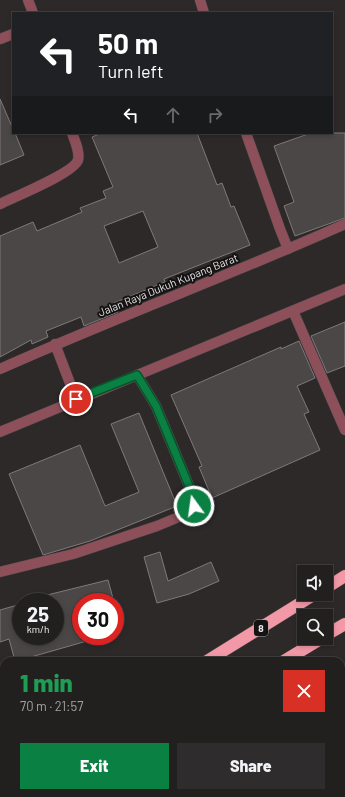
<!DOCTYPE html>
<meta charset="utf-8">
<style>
body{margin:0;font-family:Barlow,sans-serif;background:#2e2c2c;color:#f1f3f6;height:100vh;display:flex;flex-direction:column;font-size:15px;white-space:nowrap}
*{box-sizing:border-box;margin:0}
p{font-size:13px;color:#a2a2a4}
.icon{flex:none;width:22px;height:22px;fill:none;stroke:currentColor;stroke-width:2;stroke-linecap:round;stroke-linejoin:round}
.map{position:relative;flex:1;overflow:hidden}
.panel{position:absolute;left:0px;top:657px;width:345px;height:140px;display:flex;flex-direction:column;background:#221f1f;border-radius:12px 12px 0 0;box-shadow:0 2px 6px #0003,0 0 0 1px #3f3d3d}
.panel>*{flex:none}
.banner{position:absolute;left:12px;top:12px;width:321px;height:122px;border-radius:0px;box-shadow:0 2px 6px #0003,0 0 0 1px #3f3d3d;background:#202124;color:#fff;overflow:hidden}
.fabs{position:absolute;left:297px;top:565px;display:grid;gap:8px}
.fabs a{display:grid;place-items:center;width:36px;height:36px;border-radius:0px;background:#221f1f;box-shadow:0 2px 6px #0003,0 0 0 1px #3f3d3d;font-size:20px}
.speed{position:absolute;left:12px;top:593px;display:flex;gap:8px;font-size:20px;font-weight:700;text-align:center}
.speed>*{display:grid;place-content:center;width:52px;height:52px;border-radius:50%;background:#221f1f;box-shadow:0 2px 6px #0003,0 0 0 1px #3f3d3d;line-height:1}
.speed small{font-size:10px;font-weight:400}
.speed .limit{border:6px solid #d22;background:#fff;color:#111}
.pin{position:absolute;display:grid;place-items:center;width:34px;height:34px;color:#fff;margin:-17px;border:2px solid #fff;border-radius:50%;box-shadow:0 1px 4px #0007}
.me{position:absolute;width:44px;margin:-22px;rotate:346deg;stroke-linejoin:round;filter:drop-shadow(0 0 3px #0008)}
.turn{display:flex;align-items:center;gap:14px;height:84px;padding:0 20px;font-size:18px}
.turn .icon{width:52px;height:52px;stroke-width:2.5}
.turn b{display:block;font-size:28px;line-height:34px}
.lanes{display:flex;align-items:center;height:38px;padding:0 20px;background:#0003;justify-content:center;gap:20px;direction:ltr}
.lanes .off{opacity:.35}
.round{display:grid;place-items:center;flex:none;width:42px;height:42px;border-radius:0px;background:#2e2c2c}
.headline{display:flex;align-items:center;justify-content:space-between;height:68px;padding:0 20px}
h1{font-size:24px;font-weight:800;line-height:30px;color:#1e9e55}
.action{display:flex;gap:8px;margin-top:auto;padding:8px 20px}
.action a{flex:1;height:46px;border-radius:0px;background:#0b8043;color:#fff;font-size:16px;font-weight:800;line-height:46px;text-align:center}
.action a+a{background:#2e2c2c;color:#f1f3f6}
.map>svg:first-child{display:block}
.building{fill:#4b4747;stroke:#7f797a;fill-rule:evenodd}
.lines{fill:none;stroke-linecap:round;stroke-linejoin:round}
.minor-casing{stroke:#4b4747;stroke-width:11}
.tertiary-casing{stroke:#4b4747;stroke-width:11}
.motorway-casing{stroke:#4b4747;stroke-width:13}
.minor{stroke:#8d505b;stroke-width:10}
.tertiary{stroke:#8d505b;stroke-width:10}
.motorway{stroke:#f298a7;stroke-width:12}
.route-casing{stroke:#07532c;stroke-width:10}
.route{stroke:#0b8043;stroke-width:7}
.labels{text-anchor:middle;stroke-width:4;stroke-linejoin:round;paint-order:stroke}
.shield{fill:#141212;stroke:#a8a6a6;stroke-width:1}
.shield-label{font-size:10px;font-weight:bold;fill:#e8e5e5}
.street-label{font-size:11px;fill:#e8e5e5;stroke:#141212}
</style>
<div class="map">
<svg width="345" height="797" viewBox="0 0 345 797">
<rect width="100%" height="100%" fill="#2d2929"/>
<path class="building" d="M 0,99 L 13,129 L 13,133 L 15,133 L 24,155 L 0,165 Z
M 102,133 L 197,133 L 217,185 L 222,183 L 231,207 L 234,206 L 250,245 L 164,279 L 165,282 L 114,303 L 118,312 L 84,326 L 81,317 L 46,331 L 48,337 L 32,344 L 31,340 L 0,357 L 0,236 L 33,222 L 37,231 L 82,212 L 80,208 L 106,198 L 103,191 L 113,187 L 92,137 ZM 143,211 L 158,247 L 119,263 L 104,226 Z
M 311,133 L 345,133 L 345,218 L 295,236 L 284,206 L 294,202 L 274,146 Z
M 345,322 L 345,366 L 327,373 L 311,336 Z
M 299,341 L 315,378 L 297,386 L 309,412 L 304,414 L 320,450 L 212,498 L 199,467 L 202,466 L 171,395 L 281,347 L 281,349 Z
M 139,413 L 177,506 L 90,541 L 43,555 L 9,474 L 80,445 L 105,506 L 139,492 L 111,424 Z
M 160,552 L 168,581 L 211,562 L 219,581 L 189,594 L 157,603 L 144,557 Z
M 108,580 L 114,602 L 81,602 L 81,636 L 87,636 L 87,641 L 17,661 L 15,661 L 9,639 L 0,642 L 0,610 L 21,604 L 21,635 L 19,636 L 55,636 L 55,602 L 44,602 L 43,596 Z"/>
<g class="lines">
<g class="minor-casing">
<path id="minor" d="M 28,0 L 33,13
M 200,0 L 204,13
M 0,39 L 13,34
M 246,133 L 280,229 L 288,249
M 0,204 C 14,197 74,173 78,160 C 80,152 75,141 72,133
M 293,311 L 345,430
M 0,572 L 73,554 L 157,526 L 191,512 L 193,506 L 194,498 L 156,406 L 137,375"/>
</g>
<g class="tertiary-casing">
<path id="tertiary" d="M 55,344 L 76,399
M 0,369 C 114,318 231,275 345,224
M 0,432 L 345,289
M 341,719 L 345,717
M 194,797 L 201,793"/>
</g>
<g class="motorway-casing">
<path id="motorway" d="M 326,588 L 345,576
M 326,635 L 345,624
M 207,661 L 315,594
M 284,661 L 322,638
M 0,788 L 4,786
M 75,797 L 81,793"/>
</g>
<use href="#minor" class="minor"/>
<use href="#tertiary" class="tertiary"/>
<use href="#motorway" class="motorway"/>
</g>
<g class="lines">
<g class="route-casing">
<path id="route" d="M 76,399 L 137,375 L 156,406 L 194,498 L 194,506"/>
</g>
<use href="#route" class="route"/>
</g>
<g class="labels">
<rect class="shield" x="254" y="620" width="14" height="16" rx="3"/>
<g class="shield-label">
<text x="261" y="632">8</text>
</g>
<g class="street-label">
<text transform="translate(168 285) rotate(-22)" y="4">Jalan Raya Dukuh Kupang Barat</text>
</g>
</g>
</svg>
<div class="fabs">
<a><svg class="icon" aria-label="sound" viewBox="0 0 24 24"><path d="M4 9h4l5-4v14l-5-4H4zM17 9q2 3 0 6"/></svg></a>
<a><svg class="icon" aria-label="search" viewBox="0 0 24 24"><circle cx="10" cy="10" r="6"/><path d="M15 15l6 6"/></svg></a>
</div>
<div class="speed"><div>25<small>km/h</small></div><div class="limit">30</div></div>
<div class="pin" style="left:76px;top:399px;background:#d93025"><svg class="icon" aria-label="arrive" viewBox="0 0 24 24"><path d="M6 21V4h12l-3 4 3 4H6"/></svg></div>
<svg class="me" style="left:194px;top:506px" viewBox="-20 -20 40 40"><circle r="17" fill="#0b8043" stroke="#fff" stroke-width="3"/><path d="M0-11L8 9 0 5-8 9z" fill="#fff"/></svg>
<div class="banner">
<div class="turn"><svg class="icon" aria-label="left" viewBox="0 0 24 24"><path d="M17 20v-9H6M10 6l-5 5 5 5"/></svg><div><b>50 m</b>Turn left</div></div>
<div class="lanes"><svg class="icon" aria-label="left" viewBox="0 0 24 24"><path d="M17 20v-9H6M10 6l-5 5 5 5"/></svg><svg class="icon off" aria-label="ahead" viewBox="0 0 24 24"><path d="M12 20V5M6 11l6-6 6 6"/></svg><svg class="icon off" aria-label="right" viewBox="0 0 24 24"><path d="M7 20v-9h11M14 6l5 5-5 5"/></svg></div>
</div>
<section class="panel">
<div class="headline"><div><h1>1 min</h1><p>70 m · 21:57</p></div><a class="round" style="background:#d93025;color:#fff"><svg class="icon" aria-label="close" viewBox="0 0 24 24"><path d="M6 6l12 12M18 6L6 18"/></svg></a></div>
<div class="action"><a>Exit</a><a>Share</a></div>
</section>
</div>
